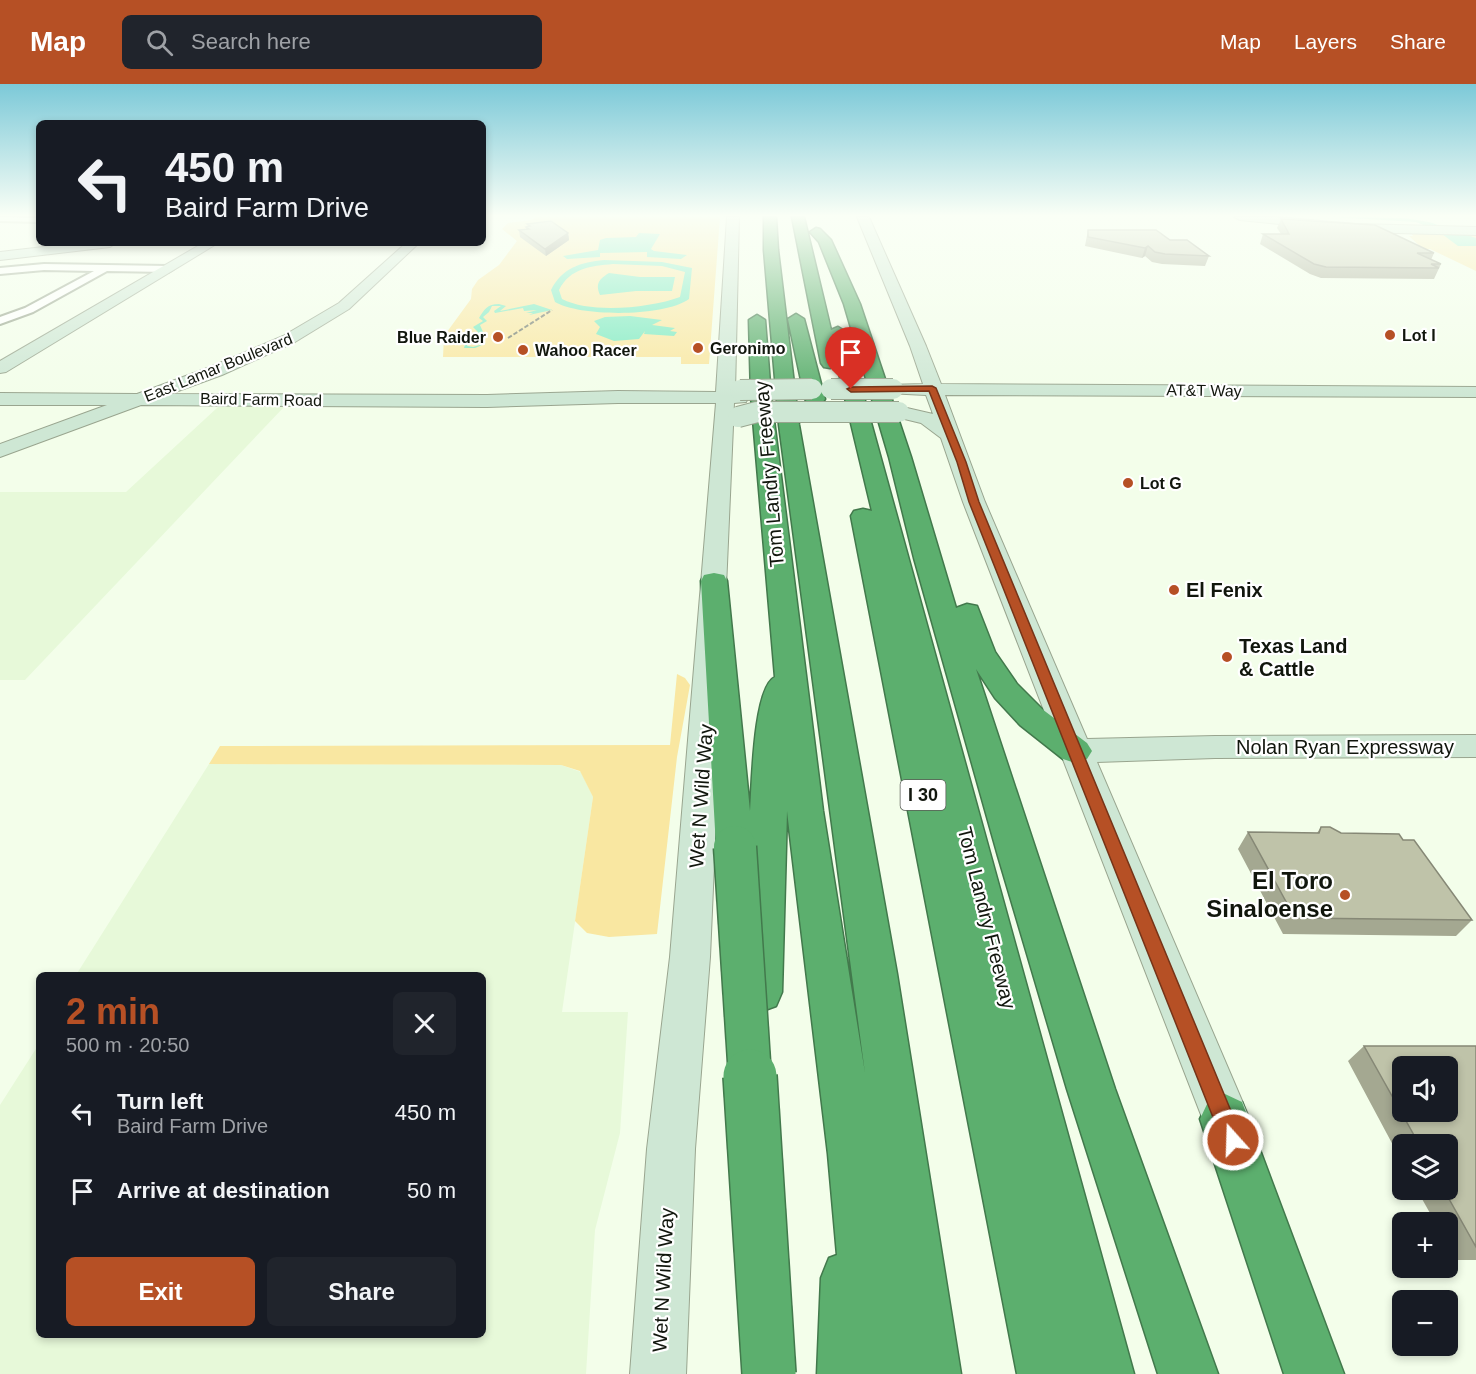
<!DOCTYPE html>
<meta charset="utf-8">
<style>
body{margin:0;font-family:Helvetica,sans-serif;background:#20242c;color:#f1f3f6;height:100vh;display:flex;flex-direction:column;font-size:22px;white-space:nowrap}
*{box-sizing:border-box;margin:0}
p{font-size:20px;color:#9ea1a6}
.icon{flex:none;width:33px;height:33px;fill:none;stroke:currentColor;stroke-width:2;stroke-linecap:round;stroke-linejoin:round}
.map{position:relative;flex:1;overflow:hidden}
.sheet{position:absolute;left:36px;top:888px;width:450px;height:366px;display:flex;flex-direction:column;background:#171b24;border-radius:9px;box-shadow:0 3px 9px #0003}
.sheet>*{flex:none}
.banner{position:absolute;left:36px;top:36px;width:450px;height:126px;border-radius:9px;box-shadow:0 3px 9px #0003;background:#171b24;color:#f1f3f6;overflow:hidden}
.controls{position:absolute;left:1392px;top:972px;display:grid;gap:12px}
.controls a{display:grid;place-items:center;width:66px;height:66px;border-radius:9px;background:#171b24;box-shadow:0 3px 9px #0003;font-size:30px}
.pin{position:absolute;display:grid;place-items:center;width:51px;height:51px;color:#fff;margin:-62px -26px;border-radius:50% 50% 50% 0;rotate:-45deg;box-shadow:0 0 6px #0007}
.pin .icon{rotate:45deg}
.me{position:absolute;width:66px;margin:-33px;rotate:340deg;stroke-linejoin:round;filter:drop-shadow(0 0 4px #0008)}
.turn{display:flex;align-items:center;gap:21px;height:126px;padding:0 30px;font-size:27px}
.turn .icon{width:78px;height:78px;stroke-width:2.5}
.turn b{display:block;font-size:42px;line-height:51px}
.round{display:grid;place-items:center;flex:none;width:63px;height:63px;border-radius:9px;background:#20242c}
.overview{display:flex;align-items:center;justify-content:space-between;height:102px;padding:0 30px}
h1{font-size:36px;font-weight:700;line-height:45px;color:#b65025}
.button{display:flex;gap:12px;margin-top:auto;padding:12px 30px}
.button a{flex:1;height:69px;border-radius:9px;background:#b65025;color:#fff;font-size:24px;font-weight:700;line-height:69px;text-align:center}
.button a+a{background:#20242c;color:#f1f3f6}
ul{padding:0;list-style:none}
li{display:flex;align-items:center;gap:18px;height:78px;padding:0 30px}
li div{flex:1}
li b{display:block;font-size:22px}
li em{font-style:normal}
header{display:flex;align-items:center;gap:36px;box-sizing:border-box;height:84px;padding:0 30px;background:#b65025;color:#fff}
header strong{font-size:28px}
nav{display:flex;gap:33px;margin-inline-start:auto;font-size:21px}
.search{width:420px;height:54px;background:#20242c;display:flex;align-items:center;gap:15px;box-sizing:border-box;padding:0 21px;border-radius:9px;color:#9ea1a6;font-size:22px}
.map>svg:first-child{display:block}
.built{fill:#e7f9d9}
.green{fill:#f9e7a1}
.water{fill:#7be9c0}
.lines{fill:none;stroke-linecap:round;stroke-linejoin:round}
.canal{fill:#7be9c0;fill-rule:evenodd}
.street-casing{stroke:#99a58f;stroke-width:4}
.secondary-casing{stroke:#99a58f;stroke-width:2}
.highway-casing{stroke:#42794c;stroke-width:3}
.street{fill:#fff;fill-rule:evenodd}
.secondary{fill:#cee7d4;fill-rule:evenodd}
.highway{fill:#5caf6e;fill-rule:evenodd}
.rail{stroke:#737b6d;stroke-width:2;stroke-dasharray:4.5 2;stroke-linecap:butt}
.secondary-bridge-casing{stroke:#99a58f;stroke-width:22;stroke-linecap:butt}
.highway-bridge-far1-casing{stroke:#42794c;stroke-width:45;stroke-linecap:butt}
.highway-bridge-casing{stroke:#42794c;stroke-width:56;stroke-linecap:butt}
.secondary-bridge{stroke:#cee7d4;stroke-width:20}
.highway-bridge-far1{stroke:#5caf6e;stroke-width:42}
.highway-bridge{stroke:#5caf6e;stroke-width:53}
.wall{fill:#a4a891}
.shaded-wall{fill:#868876}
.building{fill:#bfc3a9;stroke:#868876;stroke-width:1.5;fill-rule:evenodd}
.route{fill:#b65025;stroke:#763418;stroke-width:1.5}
.poi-dot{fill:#b65025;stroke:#fff;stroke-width:2}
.labels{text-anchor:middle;stroke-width:4.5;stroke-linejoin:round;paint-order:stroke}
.far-poi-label{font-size:16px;font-weight:bold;fill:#11160d;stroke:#fff;text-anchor:start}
.far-street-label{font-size:16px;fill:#11160d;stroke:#fff}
.shield{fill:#fff;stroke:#585c56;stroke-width:1.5}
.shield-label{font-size:18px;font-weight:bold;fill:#11160d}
.street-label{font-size:20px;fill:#11160d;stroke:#fff}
.poi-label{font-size:20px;font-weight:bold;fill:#11160d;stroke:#fff;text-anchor:start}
.near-poi-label{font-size:24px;font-weight:bold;fill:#11160d;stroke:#fff;text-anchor:end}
</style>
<header>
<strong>Map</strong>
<div class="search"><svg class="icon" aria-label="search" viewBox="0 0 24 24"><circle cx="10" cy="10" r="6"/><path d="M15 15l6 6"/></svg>Search here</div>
<nav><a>Map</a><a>Layers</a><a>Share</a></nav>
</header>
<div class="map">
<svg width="1476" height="1290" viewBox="0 0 1476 1290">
<rect width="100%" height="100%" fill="#f3feea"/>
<path class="built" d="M 218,323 L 284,323 L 25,596 L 0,596 L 0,408 L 126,408 Z
M 209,680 L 561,681 L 581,688 L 593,713 L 562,928 L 628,928 L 620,1049 L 595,1146 L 586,1290 L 0,1290 L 0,1021 L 39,960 L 39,1251 L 483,1251 L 483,891 L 76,891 Z"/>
<path class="green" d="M 536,133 L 720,133 L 709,280 L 681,280 L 681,273 L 443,273 L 444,252 L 471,215 L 472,205 L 478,196 L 499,181 L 517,157 L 502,145 L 508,139 L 531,136 Z
M 1410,148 L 1476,149 L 1476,187 L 1430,165 L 1423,165 L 1409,152 L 1413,152 Z
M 677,590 L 685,594 L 690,601 L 677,673 L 657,850 L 609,853 L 587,849 L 575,837 L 593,713 L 580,687 L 561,681 L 209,680 L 220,662 L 670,661 Z"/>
<path class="water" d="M 1333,133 L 1404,134 L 1429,138 L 1476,154 L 1476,162 L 1458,162 L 1438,147 L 1416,138 Z
M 639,149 L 660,150 L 651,165 L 654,167 L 687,171 L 681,175 L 647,173 L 647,168 L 600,169 L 600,173 L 567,175 L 563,172 L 598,166 L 600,156 L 606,154 L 636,153 Z
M 609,189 L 640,193 L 675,193 L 672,207 L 636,207 L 600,211 C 595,200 599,195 609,189 Z
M 499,220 L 506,222 L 500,227 L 534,220 L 552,226 L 529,231 L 533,229 L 526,229 L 537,226 L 524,227 L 523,224 L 495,229 L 494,227 L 501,222 L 492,222 L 489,228 L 483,233 L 487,237 L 480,241 L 483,248 L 474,253 L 467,262 L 473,263 L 487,259 L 475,264 L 464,264 L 467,254 L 478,248 L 473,243 L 483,237 L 479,234 C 484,226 487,220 499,220 Z
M 630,232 L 662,236 L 652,241 L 675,244 L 670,247 L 677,248 L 674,252 L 644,250 L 645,247 L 639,255 L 614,257 L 596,250 L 600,243 L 594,237 L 605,233 Z"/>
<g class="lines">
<path class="canal" d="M 604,176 L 662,178 L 692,184 L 689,215 C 664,233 581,233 555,218 L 551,206 C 562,184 581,178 604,176 ZM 613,180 L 662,182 L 685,188 L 680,213 C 650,224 591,230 562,215 L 559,206 C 570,184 591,182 613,180 Z"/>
<g class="street-casing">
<path id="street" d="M 0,133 L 39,134 L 39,138 L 0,137 Z
M 44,180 L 168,182 L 173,185 L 168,188 L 107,187 L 33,228 L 0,240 L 0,233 L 25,224 L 94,187 L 44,186 L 0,190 L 0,184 Z"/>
</g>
<g class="secondary-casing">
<path id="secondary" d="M 727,133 L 739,133 L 735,308 L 746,310 L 748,314 L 746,318 L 734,319 L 710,873 L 695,1065 L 686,1290 L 630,1290 L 647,1065 L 670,873 L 716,319 L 618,319 L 487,323 L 141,321 L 0,373 L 0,360 L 107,321 L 0,321 L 0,309 L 137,310 L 210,283 L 283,252 L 339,219 L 406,159 L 419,159 L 349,225 L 295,258 L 222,291 L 170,310 L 487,311 L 618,307 L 716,308 Z
M 857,133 L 869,133 L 926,262 L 941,300 L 1476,303 L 1476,313 L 945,311 L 985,418 L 1087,655 L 1215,652 L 1476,651 L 1476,673 L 1215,674 L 1097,678 L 1258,1054 L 1251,1071 L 1234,1078 L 1217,1071 L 1210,1054 L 963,418 L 941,354 L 921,339 L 892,332 L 889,328 L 892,324 L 907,324 L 933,330 L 926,311 L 887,309 L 884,305 L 887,301 L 923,300 L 910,262 Z
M 1234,133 L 1275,133 L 1356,140 L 1476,143 L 1476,151 L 1356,148 L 1240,136 Z
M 78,159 L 116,159 L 110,163 L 0,176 L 0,168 Z
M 203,159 L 218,159 L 6,288 L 0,289 L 0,277 Z"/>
</g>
<g class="highway-casing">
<path id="highway" d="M 764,133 L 776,133 L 778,166 L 799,341 L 897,890 L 961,1290 L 817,1290 L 821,1194 L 829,1174 L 837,1171 L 828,1070 L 787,727 L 782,908 L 776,922 L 760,928 L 744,922 L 738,908 L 747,774 L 735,778 L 722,773 L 716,763 L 701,497 L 704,491 L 714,489 L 724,491 L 727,497 L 750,727 C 752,703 753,603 775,593 L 751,312 L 749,236 L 757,231 L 765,236 L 771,312 L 823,727 L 865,989 L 779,341 L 764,166 Z
M 792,133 L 804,133 L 831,246 L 838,243 L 846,248 L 1134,1290 L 1017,1290 L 851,432 L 854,427 L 863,425 L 872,427 L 837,281 L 830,284 L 824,283 L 821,279 Z
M 816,144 L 820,145 L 831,156 L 860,220 L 911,373 L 956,524 L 967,520 L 977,522 L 995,568 L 1017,600 L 1042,625 L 1087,659 L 1092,667 L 1087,675 L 1075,679 L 1063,675 L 1020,641 L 995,614 L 976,585 L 1115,1005 L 1218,1290 L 1158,1290 L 1067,1005 L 998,772 L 914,474 L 889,373 L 844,220 L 819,158 L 810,148 Z
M 796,230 L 804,235 L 825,315 L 822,319 L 808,319 L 805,315 L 788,235 Z
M 1225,1010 L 1242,1018 L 1344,1290 L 1284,1290 L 1200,1035 L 1208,1018 Z"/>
</g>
<use href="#street" class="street"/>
<use href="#secondary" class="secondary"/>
<use href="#highway" class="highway"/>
<path class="rail" d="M 508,254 L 552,226"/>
<g class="secondary-bridge-casing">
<path id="secondary-bridge" d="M 831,305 L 893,305
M 740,306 L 812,305
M 738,333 L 757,328 L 899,328"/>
</g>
<g class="highway-bridge-far1-casing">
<path id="highway-bridge-far1" d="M 735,763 L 750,993"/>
</g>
<g class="highway-bridge-casing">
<path id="highway-bridge" d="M 750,992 L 769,1290"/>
</g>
<use href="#secondary-bridge" class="secondary-bridge"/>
<use href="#highway-bridge-far1" class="highway-bridge-far1"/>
<use href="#highway-bridge" class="highway-bridge"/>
</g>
<path class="wall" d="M 1281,135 L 1434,169 L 1431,176 L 1441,180 L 1434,195 L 1321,194 L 1310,190 L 1260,160 L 1263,150 L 1281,150 L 1277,144 Z
M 527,140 L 568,149 L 569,156 L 546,172 L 520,153 L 519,146 L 526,146 L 526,143 L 528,143 Z
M 1088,146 L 1209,172 L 1205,182 L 1162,180 L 1152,178 L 1145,172 L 1142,174 L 1085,162 Z
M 1321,743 L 1341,749 L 1403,756 L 1472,836 L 1456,852 L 1283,850 L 1238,765 L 1248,748 L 1317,749 Z
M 1364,962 L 1476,962 L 1476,1176 L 1455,1176 L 1448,1162 L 1448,1138 L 1435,1138 L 1417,1106 L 1448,1106 L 1448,1060 L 1402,1060 L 1402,1078 L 1348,977 Z"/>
<path class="shaded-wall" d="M 568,149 L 569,156 L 546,172 L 545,165 Z
M 1148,162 L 1145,172 L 1142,174 L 1145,164 Z"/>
<path class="building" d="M 1281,135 L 1375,141 L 1434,169 L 1417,169 L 1441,180 L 1431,180 L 1439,184 L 1326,183 L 1314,180 L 1263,150 L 1289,150 Z
M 551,137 L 568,149 L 545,165 L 519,146 L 529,145 L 526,143 L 530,142 L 527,140 Z
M 1088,146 L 1156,146 L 1170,156 L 1187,156 L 1209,172 L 1165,170 L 1155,168 L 1148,162 L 1145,164 L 1088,153 Z
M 1321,743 L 1330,743 L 1341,749 L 1399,750 L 1403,756 L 1414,756 L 1472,836 L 1295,834 L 1248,748 L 1319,749 Z
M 1364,962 L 1476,962 L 1476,1163 L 1444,1106 L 1448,1106 L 1448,1060 L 1419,1060 ZM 1402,982 L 1448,982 L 1448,1028 L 1402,1028 Z"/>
<linearGradient id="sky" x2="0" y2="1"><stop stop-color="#7cc9d8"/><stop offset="0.42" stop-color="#fafff6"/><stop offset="1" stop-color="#fafff6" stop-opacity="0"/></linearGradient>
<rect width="1476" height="313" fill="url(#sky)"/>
<path class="route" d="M 932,302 L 936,304 L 966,378 L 979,418 L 1243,1056 L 1240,1063 L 1233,1066 L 1225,1063 L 1222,1056 L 969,418 L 957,378 L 929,307 L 851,308 L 847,305 L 851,303 Z"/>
<g class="poi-dot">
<circle cx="1390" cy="251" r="6"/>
<circle cx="498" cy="253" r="6"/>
<circle cx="698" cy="264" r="6"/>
<circle cx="523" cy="266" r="6"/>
<circle cx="1128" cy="399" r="6"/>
<circle cx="1174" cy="506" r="6"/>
<circle cx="1227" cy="573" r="6"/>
<circle cx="1345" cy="811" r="6"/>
</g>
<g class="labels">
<g class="far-poi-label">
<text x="1402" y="257">Lot I</text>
<text x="486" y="259" text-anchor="end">Blue Raider</text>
<text x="710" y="270">Geronimo</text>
<text x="535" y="272">Wahoo Racer</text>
<text x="1140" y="405">Lot G</text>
</g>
<g class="far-street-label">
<text transform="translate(218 283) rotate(-22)" y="6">East Lamar Boulevard</text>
<text transform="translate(1204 306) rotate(1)" y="6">AT&amp;T Way</text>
<text transform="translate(261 315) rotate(1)" y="6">Baird Farm Road</text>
</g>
<rect class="shield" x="900.5" y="696" width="45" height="30" rx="4.5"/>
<g class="shield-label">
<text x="923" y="717">I 30</text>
</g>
<g class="street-label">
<text transform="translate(769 390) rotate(-95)" y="7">Tom Landry Freeway</text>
<text x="1345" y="670">Nolan Ryan Expressway</text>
<text transform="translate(701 712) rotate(-86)" y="7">Wet N Wild Way</text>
<text transform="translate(987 834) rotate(76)" y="7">Tom Landry Freeway</text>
<text transform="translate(663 1196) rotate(-87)" y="7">Wet N Wild Way</text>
</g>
<g class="poi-label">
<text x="1186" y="513">El Fenix</text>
<text x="1239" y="569">Texas Land<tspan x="1239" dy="23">&amp; Cattle</tspan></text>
</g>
<g class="near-poi-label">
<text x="1333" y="805">El Toro<tspan x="1333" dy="28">Sinaloense</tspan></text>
</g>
</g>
</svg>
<div class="controls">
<a><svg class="icon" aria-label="sound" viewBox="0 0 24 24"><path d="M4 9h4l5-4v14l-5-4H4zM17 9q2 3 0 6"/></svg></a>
<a><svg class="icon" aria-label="layers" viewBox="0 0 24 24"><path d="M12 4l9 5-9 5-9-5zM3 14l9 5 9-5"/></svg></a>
<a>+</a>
<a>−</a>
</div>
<div class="pin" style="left:851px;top:305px;background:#d93025"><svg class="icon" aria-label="arrive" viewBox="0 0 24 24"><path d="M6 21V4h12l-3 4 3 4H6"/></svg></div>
<svg class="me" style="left:1233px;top:1056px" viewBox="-20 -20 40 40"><circle r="17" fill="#b65025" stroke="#fff" stroke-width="3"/><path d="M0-11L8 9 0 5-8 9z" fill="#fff"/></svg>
<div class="banner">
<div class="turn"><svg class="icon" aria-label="left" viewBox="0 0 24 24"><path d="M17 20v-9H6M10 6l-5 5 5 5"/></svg><div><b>450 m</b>Baird Farm Drive</div></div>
</div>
<section class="sheet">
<div class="overview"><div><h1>2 min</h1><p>500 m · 20:50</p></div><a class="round"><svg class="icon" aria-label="close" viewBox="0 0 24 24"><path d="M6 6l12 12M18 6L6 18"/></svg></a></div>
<ul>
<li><svg class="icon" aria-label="left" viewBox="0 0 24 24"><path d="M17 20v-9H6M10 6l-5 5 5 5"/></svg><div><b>Turn left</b><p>Baird Farm Drive</p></div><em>450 m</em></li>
<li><svg class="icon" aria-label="arrive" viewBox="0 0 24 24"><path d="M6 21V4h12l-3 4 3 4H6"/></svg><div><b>Arrive at destination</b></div><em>50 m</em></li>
</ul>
<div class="button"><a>Exit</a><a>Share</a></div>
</section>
</div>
